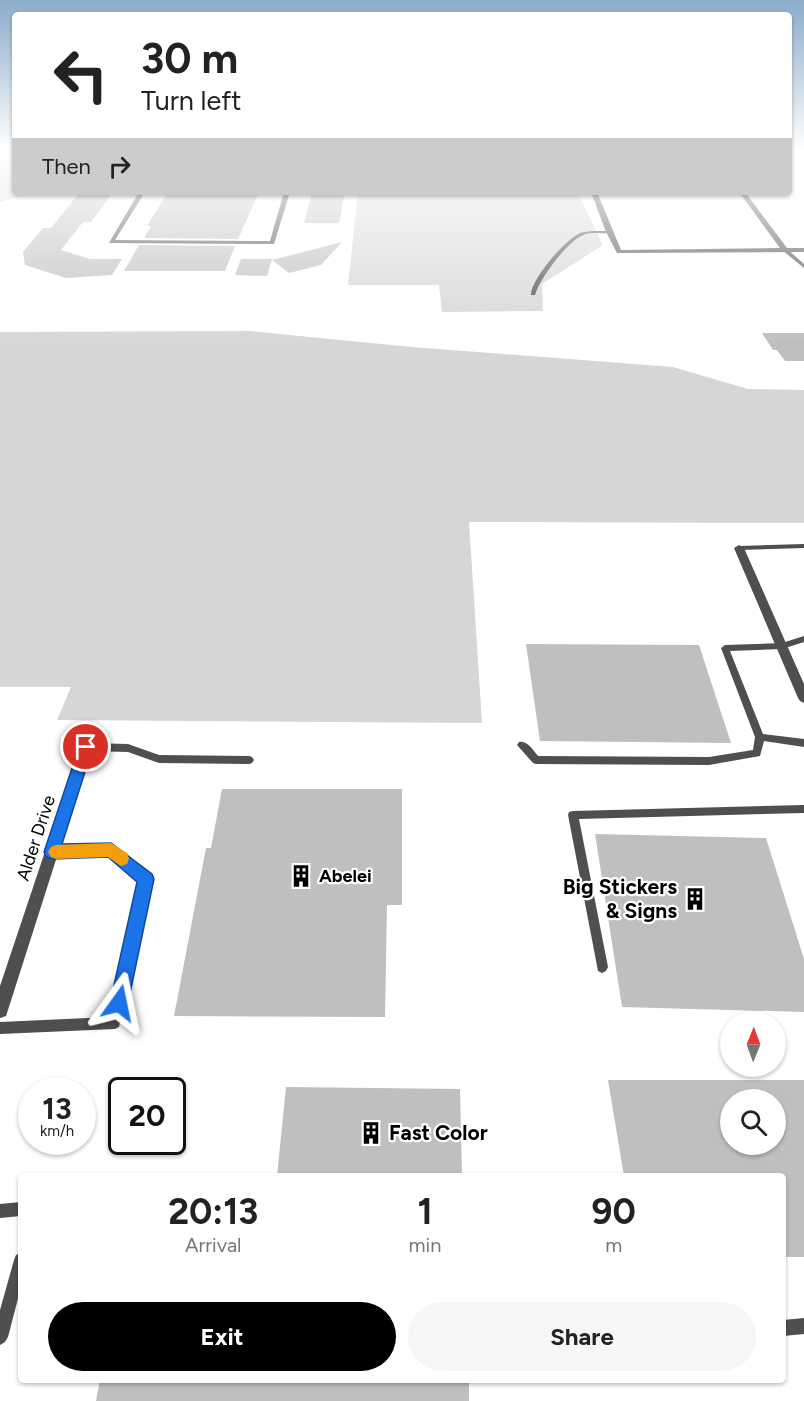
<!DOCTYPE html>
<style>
body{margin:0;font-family:Figtree,sans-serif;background:#f6f6f6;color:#222;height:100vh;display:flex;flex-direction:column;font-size:22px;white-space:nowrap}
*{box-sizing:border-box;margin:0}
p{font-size:20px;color:#767676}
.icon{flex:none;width:33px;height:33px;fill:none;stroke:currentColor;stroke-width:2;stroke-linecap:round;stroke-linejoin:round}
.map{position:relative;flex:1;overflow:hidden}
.panel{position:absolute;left:18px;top:1173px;width:768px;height:210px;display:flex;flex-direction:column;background:#fff;border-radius:6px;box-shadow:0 2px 4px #0004}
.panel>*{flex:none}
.guide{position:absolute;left:12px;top:12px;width:780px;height:183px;border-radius:6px;box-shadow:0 2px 4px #0004;background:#fff;color:#222;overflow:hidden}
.needle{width:39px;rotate:1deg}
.fabs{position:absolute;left:720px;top:1011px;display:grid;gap:12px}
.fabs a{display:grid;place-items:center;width:66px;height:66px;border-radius:50%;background:#fff;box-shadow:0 2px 4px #0004;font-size:30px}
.speed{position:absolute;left:18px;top:1077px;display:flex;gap:12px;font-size:30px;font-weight:700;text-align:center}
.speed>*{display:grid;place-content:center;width:78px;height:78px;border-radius:50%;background:#fff;box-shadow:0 2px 4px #0004;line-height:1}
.speed small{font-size:15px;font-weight:400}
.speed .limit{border:3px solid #111;border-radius:9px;background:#fff;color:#111}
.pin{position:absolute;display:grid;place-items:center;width:51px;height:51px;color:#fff;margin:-26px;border:3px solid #fff;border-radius:50%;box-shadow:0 2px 6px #0007}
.me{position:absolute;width:66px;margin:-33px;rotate:12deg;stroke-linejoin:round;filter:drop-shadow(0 0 4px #0008)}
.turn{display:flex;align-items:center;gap:21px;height:126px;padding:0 30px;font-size:27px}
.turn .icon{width:78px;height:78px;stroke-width:2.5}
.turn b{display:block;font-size:42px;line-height:51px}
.then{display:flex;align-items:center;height:57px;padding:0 30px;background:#0003;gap:12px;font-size:22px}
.eta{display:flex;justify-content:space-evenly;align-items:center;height:102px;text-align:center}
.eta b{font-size:36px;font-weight:700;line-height:42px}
.button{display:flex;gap:12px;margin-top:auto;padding:12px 30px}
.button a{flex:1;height:69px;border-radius:36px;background:#000;color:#fff;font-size:24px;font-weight:700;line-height:69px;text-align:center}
.button a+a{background:#f6f6f6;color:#222}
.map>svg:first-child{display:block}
.green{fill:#d6d6d6}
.building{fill:#bfbfbf;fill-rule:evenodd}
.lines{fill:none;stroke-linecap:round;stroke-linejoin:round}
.lane{fill:#4f4f4f;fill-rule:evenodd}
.street{fill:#4f4f4f;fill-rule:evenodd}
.route{fill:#1a73e8;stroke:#114b97;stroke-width:1.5}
.slow{fill:#f59e0b}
.labels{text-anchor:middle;stroke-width:4.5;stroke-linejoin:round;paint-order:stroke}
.street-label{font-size:18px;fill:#000;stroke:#fff}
.poi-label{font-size:18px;font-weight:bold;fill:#000;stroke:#fff;text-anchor:start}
.near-poi-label{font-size:21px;font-weight:bold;fill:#000;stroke:#fff;text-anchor:end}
</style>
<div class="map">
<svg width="804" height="1401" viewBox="0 0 804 1401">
<rect width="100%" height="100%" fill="#fff"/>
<path class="green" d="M 0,150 L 15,150 L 15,192 L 36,192 L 0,202 Z
M 358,192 L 577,192 L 603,245 L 542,284 L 543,311 L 442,312 L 439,285 L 348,285 Z
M 250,331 L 412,347 L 673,367 L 748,389 L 804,390 L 804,523 L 469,522 L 482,723 L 57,720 L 71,687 L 0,687 L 0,332 Z"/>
<path class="building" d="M 80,192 L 113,192 L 91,222 L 83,222 L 61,250 L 90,259 L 122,259 L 112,275 L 66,278 L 25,265 L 23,252 L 43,228 L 51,228 Z
M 168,192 L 259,192 L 238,239 L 144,238 L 151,226 L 147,226 Z
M 312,192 L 345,192 L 339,223 L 304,223 Z
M 342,242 L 321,265 L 289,273 L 272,260 Z
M 139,245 L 235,246 L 225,271 L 124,271 Z
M 241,259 L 272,259 L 267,276 L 235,275 Z
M 762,333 L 804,333 L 804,361 L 785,361 L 777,350 L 773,350 Z
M 526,644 L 699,645 L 731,743 L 540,741 Z
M 222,789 L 402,789 L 402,905 L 387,905 L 385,1017 L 174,1016 L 206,848 L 211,848 Z
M 595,834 L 766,838 L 804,959 L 804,1012 L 622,1007 Z
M 608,1080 L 804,1080 L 804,1257 L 783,1257 L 783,1176 L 624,1176 ZM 730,1100 L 776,1100 L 776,1144 L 730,1144 Z
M 286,1087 L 460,1089 L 462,1176 L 277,1176 Z
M 100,1380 L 469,1380 L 469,1401 L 96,1401 Z"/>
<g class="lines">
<path class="lane" d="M 594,231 L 609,231 L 611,232 C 603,235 592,231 583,235 C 566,243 540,278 535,295 L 531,295 C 531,279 565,240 580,233 C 584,232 589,231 594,231 Z
M 782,248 L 786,248 L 804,264 L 804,268 L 782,250 Z
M 804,544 L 804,548 L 739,550 L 735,548 L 739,546 Z
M 804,636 L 804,642 L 782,649 L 730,651 L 763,734 L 804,739 L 804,747 L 764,741 L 760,756 L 709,765 L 536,764 L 533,763 L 517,745 L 519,742 C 527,740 533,750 538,756 L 709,757 L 753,750 L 755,737 L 721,648 L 725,645 L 782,643 Z
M 86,743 L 128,744 L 159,755 L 249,756 L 252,757 L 254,760 L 252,763 L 249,764 L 159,763 L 128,752 L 86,751 L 83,750 L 81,747 L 83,744 Z
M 804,805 L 804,813 L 579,819 L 608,967 L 606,971 L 602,973 L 598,971 L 568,815 L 569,812 L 573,811 Z
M 111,845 L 115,847 L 150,875 L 151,879 L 119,1027 L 115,1029 L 0,1034 L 0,1022 L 110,1017 L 140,881 L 109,855 L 52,857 L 48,855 L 47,852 L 48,849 L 52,847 Z
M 21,1202 L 21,1216 L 0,1218 L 0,1204 Z
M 21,1253 L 21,1287 L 8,1337 L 5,1342 L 0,1345 L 0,1310 L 14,1260 L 16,1255 Z
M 804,1318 L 804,1334 L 783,1336 L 783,1320 Z"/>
<path class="street" d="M 139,192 L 145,192 L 115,240 L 270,241 L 284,192 L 290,192 L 274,244 L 109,243 Z
M 591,192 L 597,192 L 621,250 L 780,248 L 739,192 L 745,192 L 787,248 L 804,248 L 804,252 L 617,253 L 606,232 Z
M 739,545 L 744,548 L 804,684 L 804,703 L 800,701 L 798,698 L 734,548 Z
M 86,742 L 90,743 L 92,747 L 8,1010 L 6,1016 L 0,1018 L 0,986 L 80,747 L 82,743 Z"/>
</g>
<linearGradient id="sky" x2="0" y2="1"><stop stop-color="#8aabca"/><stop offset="0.43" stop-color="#fff"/><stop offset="1" stop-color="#fff" stop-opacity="0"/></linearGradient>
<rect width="804" height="346" fill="url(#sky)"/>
<path class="route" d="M 86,741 L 91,743 L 93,747 L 62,844 L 111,843 L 152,874 L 154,879 L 128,1003 L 126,1009 L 119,1012 L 113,1009 L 110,1003 L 137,882 L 108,857 L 52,859 L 46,857 L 44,852 L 79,747 L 81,743 Z"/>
<path class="slow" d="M 111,843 L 127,853 L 129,859 L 127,864 L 121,866 L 108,857 L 56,859 L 51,857 L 48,852 L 51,847 L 56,845 Z"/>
<defs>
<g id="building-bare" transform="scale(1.8)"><path d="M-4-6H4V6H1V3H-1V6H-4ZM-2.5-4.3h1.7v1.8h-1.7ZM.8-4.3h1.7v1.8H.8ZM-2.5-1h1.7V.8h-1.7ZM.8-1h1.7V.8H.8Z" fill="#000" stroke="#fff" stroke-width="2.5" paint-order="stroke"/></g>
</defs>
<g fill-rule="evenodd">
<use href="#building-bare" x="301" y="876"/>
<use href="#building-bare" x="695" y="899"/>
<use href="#building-bare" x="371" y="1133"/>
</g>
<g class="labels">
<g class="street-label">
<text transform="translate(36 838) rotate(-72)" y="6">Alder Drive</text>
</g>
<g class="poi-label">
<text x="319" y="882">Abelei</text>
</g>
<g class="near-poi-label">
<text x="677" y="894">Big Stickers<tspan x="677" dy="24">&amp; Signs</tspan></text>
<text x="389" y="1140" text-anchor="start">Fast Color</text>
</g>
</g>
</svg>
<div class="fabs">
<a><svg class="needle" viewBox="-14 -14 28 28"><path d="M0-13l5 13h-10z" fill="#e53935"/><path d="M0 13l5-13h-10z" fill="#767676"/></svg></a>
<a><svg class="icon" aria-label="search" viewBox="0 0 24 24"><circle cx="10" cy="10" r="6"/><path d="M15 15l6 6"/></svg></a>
</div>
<div class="speed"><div>13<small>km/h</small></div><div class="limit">20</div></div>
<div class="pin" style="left:86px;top:747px;background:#d93025"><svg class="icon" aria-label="arrive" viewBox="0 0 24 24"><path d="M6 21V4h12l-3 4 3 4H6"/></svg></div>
<svg class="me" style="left:119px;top:1003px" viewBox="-20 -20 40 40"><path d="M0-17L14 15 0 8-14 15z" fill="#1a73e8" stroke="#fff" stroke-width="4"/></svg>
<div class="guide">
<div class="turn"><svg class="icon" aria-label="left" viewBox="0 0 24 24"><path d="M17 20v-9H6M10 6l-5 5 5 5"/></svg><div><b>30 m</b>Turn left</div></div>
<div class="then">Then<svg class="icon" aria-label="right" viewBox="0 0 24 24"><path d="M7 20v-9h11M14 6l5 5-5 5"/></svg></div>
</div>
<section class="panel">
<div class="eta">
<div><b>20:13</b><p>Arrival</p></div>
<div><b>1</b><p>min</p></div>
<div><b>90</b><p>m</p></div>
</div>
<div class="button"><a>Exit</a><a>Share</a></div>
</section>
</div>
